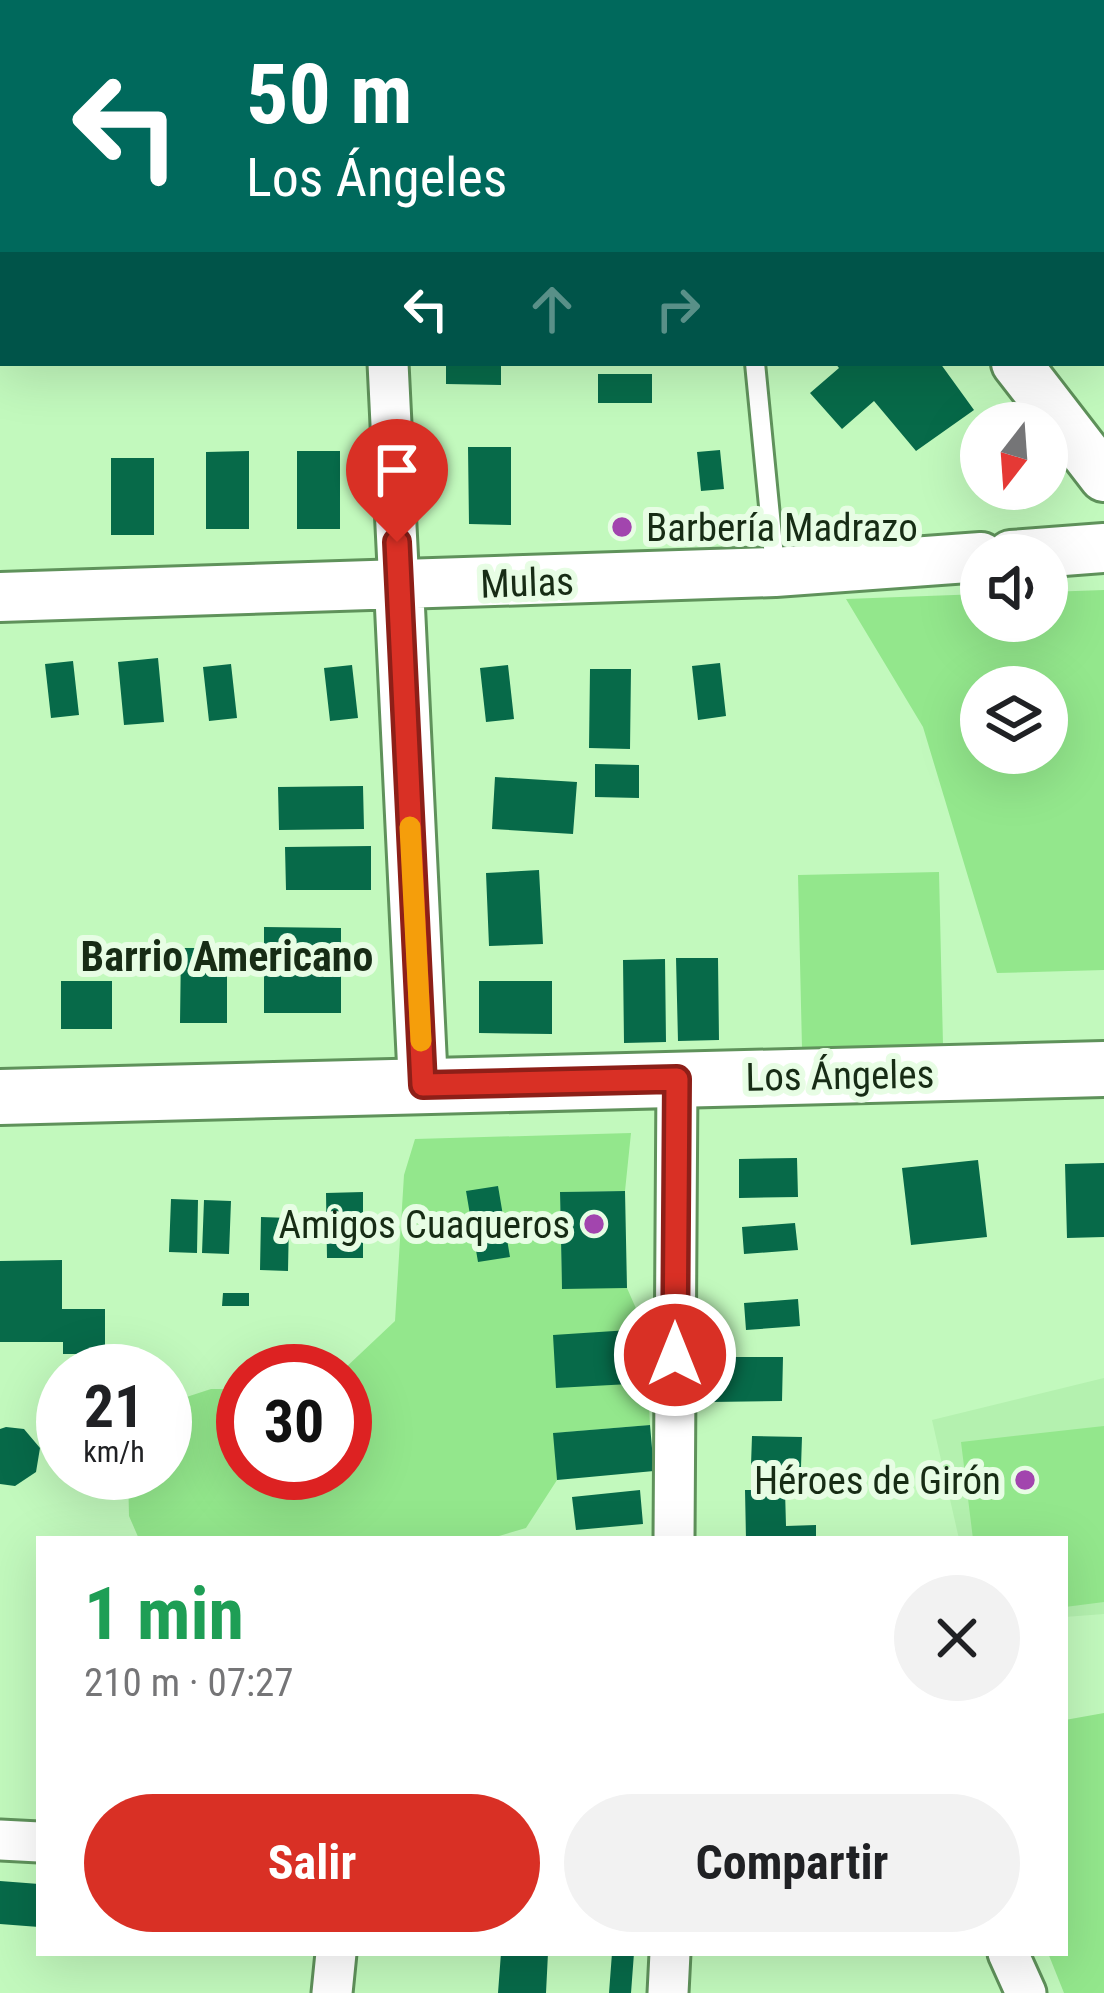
<!DOCTYPE html>
<html lang="es">
<meta charset="utf-8">
<style>
body{margin:0;font-family:"Roboto Condensed",sans-serif;background:#f2f2f2;color:#202124;height:100vh;display:flex;flex-direction:column;font-size:45px;white-space:nowrap}
*{box-sizing:border-box;margin:0}
p{font-size:39px;color:#757577}
.icon{flex:none;width:66px;height:66px;fill:none;stroke:currentColor;stroke-width:2;stroke-linecap:round;stroke-linejoin:round}
.map{position:relative;flex:1;overflow:hidden}
.side{position:absolute;left:36px;top:1536px;width:1032px;height:420px;display:flex;flex-direction:column;background:#fff;border-radius:0px;box-shadow:0 12px 48px #0002}
.side>*{flex:none}
.banner{position:absolute;left:0px;top:0px;width:1104px;height:366px;box-shadow:0 12px 48px #0002;background:#00695c;color:#fff;overflow:hidden}
.needle{width:78px;rotate:197deg}
.buttons{position:absolute;left:960px;top:402px;display:grid;gap:24px}
.buttons a{display:grid;place-items:center;width:108px;height:108px;border-radius:50%;background:#fff;box-shadow:0 12px 48px #0002;font-size:60px}
.speed{position:absolute;left:36px;top:1344px;display:flex;gap:24px;font-size:60px;font-weight:700;text-align:center}
.speed>*{display:grid;place-content:center;width:156px;height:156px;border-radius:50%;background:#fff;box-shadow:0 12px 48px #0002;line-height:1}
.speed small{font-size:30px;font-weight:400}
.speed .limit{border:18px solid #d22;background:#fff;color:#111}
.pin{position:absolute;display:grid;place-items:center;width:102px;height:102px;color:#fff;margin:-123px -51px;border-radius:50% 50% 50% 0;rotate:-45deg;box-shadow:0 0 12px #0007}
.pin .icon{rotate:45deg}
.me{position:absolute;width:132px;margin:-66px;rotate:0deg;stroke-linejoin:round;filter:drop-shadow(0 0 9px #0008)}
.turn{display:flex;align-items:center;gap:42px;height:252px;padding:0 48px;font-size:54px}
.turn .icon{width:156px;height:156px;stroke-width:2.5}
.turn b{display:block;font-size:84px;line-height:102px}
.lanes{display:flex;align-items:center;height:114px;padding:0 48px;background:#0003;justify-content:center;gap:60px;direction:ltr}
.lanes .off{opacity:.35}
.round{display:grid;place-items:center;flex:none;width:126px;height:126px;border-radius:63px;background:#f2f2f2}
.head{display:flex;align-items:center;justify-content:space-between;height:204px;padding:0 48px}
h1{font-size:72px;font-weight:700;line-height:90px;color:#1e9e55}
.primary-button{display:flex;gap:24px;margin-top:auto;padding:24px 48px}
.primary-button a{flex:1;height:138px;border-radius:72px;background:#d93025;color:#fff;font-size:48px;font-weight:700;line-height:138px;text-align:center}
.primary-button a+a{background:#f2f2f2;color:#202124}
.map>svg:first-child{display:block}
.built{fill:#b4f1af}
.green{fill:#93e78c;fill-rule:evenodd}
.building{fill:#076a49}
.lines{fill:none;stroke-linecap:round;stroke-linejoin:round}
.service-casing{stroke:#5f925b;stroke-width:24}
.minor-casing{stroke:#5f925b;stroke-width:45}
.tertiary-casing{stroke:#5f925b;stroke-width:54}
.secondary-casing{stroke:#5f925b;stroke-width:60}
.service{stroke:#fff;stroke-width:18}
.minor{stroke:#fff;stroke-width:39}
.tertiary{stroke:#fff;stroke-width:48}
.secondary{stroke:#fff;stroke-width:54}
.route-casing{stroke:#8d1f18;stroke-width:30}
.route{stroke:#d93025;stroke-width:21}
.slow{stroke:#f59e0b;stroke-width:21}
.poi-dot{fill:#a245ae;stroke:#e7fde4;stroke-width:4.5}
.labels{text-anchor:middle;stroke-width:12;stroke-linejoin:round;paint-order:stroke}
.poi-label{font-size:39px;fill:#172c15;stroke:#e7fde4;text-anchor:end}
.street-label{font-size:39px;fill:#172c15;stroke:#e7fde4}
.neighbourhood-label{font-size:42px;font-weight:bold;fill:#172c15;stroke:#e7fde4}
</style>
<div class="map">
<svg width="1104" height="1993" viewBox="0 0 1104 1993">
<rect width="100%" height="100%" fill="#c2f9bd"/>
<path class="built" d="M 1104,1378 L 1104,1614 L 1065,1617 L 1065,1539 L 959,1539 L 932,1420 Z"/>
<path class="green" d="M 1104,590 L 1104,970 L 997,973 L 923,727 L 846,599 L 981,594 L 981,621 L 1047,621 L 1047,592 ZM 981,687 L 1047,687 L 1047,753 L 981,753 Z
M 939,872 L 943,1045 L 802,1048 L 798,875 Z
M 631,1133 L 625,1191 L 560,1192 L 562,1288 L 627,1288 L 645,1329 L 650,1425 L 554,1433 L 557,1480 L 526,1528 L 489,1539 L 139,1539 L 129,1516 L 128,1473 L 165,1473 L 165,1404 L 211,1389 L 243,1389 L 243,1473 L 345,1473 L 342,1371 L 395,1321 L 404,1175 L 415,1139 Z
M 1104,1426 L 1104,1602 L 1065,1607 L 1065,1539 L 973,1539 L 961,1442 Z
M 1104,1713 L 1104,1993 L 1064,1993 L 1048,1953 L 1065,1953 L 1065,1720 Z"/>
<path class="building" d="M 446,363 L 501,363 L 501,385 L 446,384 Z
M 835,363 L 940,363 L 974,410 L 916,451 L 874,401 L 842,429 L 810,393 L 839,368 Z
M 598,374 L 652,374 L 652,403 L 598,403 Z
M 468,447 L 511,447 L 511,525 L 469,524 Z
M 720,450 L 724,489 L 701,491 L 697,452 Z
M 249,451 L 249,529 L 206,529 L 206,452 Z
M 297,451 L 340,451 L 340,529 L 297,529 Z
M 111,458 L 154,458 L 154,535 L 111,535 Z
M 158,658 L 164,722 L 124,725 L 118,662 Z
M 73,661 L 79,715 L 51,718 L 45,664 Z
M 720,663 L 726,716 L 698,720 L 692,666 Z
M 231,664 L 237,718 L 209,721 L 203,667 Z
M 352,665 L 358,718 L 330,721 L 324,668 Z
M 508,665 L 514,719 L 486,722 L 480,668 Z
M 590,669 L 631,669 L 630,749 L 589,748 Z
M 595,764 L 639,765 L 639,798 L 595,797 Z
M 495,777 L 577,782 L 573,834 L 492,829 Z
M 363,786 L 364,829 L 279,830 L 278,787 Z
M 371,846 L 371,890 L 286,890 L 285,847 Z
M 539,870 L 543,944 L 489,946 L 486,873 Z
M 264,927 L 341,928 L 341,1013 L 264,1013 Z
M 181,948 L 227,948 L 227,1023 L 180,1023 Z
M 676,958 L 718,958 L 719,1040 L 678,1041 Z
M 665,959 L 666,1042 L 624,1043 L 623,960 Z
M 61,981 L 112,981 L 112,1029 L 61,1029 Z
M 479,981 L 552,981 L 552,1034 L 479,1033 Z
M 797,1158 L 798,1197 L 739,1198 L 739,1159 Z
M 978,1160 L 987,1237 L 911,1245 L 902,1168 Z
M 1104,1163 L 1104,1237 L 1067,1238 L 1065,1164 Z
M 498,1186 L 510,1257 L 478,1262 L 466,1191 Z
M 625,1191 L 627,1288 L 562,1289 L 560,1192 Z
M 363,1192 L 363,1258 L 327,1258 L 326,1193 Z
M 171,1199 L 198,1200 L 197,1253 L 169,1252 Z
M 204,1200 L 231,1201 L 229,1254 L 202,1253 Z
M 261,1217 L 289,1218 L 288,1271 L 260,1270 Z
M 795,1223 L 798,1250 L 744,1254 L 742,1227 Z
M 62,1260 L 62,1309 L 105,1309 L 105,1354 L 63,1354 L 63,1342 L 0,1342 L 0,1261 Z
M 223,1293 L 249,1293 L 249,1306 L 222,1306 Z
M 798,1299 L 800,1326 L 746,1330 L 744,1303 Z
M 645,1329 L 648,1383 L 556,1388 L 553,1335 Z
M 710,1357 L 783,1357 L 782,1401 L 710,1402 Z
M 650,1425 L 654,1471 L 557,1480 L 553,1433 Z
M 6,1427 L 24,1429 L 40,1448 L 36,1472 L 15,1486 L 0,1484 L 0,1429 Z
M 752,1436 L 802,1437 L 801,1467 L 751,1465 Z
M 640,1490 L 643,1524 L 576,1530 L 572,1497 Z
M 745,1490 L 785,1490 L 786,1526 L 816,1525 L 816,1539 L 746,1539 Z
M 0,1881 L 39,1884 L 39,1927 L 0,1924 Z
M 501,1953 L 548,1953 L 546,1993 L 498,1993 Z
M 612,1953 L 634,1953 L 631,1993 L 609,1993 Z"/>
<g class="lines">
<g class="service-casing">
<path id="service" d="M 755,363 L 775,567"/>
</g>
<g class="minor-casing">
<path id="minor" d="M 43,0 L 55,3
M 370,0 L 370,3
M 1101,46 L 1104,44
M 0,277 L 3,278
M 388,363 L 399,587
M 674,1539 L 677,1079
M 0,1840 L 39,1842
M 1008,1953 L 1026,1993
M 332,1993 L 336,1953
M 668,1993 L 670,1953"/>
</g>
<g class="tertiary-casing">
<path id="tertiary" d="M 739,0 L 741,3
M 1016,363 L 1104,477
M 1011,555 L 1104,548
M 399,587 L 423,1085
M 0,597 L 775,572 L 981,557"/>
</g>
<g class="secondary-casing">
<path id="secondary" d="M 0,1097 L 1104,1069"/>
</g>
<use href="#service" class="service"/>
<use href="#minor" class="minor"/>
<use href="#tertiary" class="tertiary"/>
<use href="#secondary" class="secondary"/>
</g>
<g class="lines">
<g class="route-casing">
<path id="route" d="M 397,542 L 423,1085 L 677,1079 L 675,1355"/>
</g>
<use href="#route" class="route"/>
<path class="slow" d="M 410,827 L 421,1041"/>
</g>
<g class="poi-dot">
<circle cx="622" cy="527" r="12"/>
<circle cx="594" cy="1224" r="12"/>
<circle cx="1025" cy="1480" r="12"/>
</g>
<g class="labels">
<g class="poi-label">
<text x="646" y="541" text-anchor="start">Barbería Madrazo</text>
<text x="570" y="1238">Amigos Cuaqueros</text>
<text x="1001" y="1494">Héroes de Girón</text>
</g>
<g class="street-label">
<text transform="translate(527 582) rotate(-2)" y="14">Mulas</text>
<text transform="translate(840 1075) rotate(-1)" y="14">Los Ángeles</text>
</g>
<g class="neighbourhood-label">
<text x="227" y="971">Barrio Americano</text>
</g>
</g>
</svg>
<div class="buttons">
<a><svg class="needle" viewBox="-14 -14 28 28"><path d="M0-13l5 13h-10z" fill="#e53935"/><path d="M0 13l5-13h-10z" fill="#757577"/></svg></a>
<a><svg class="icon" aria-label="sound" viewBox="0 0 24 24"><path d="M4 9h4l5-4v14l-5-4H4zM17 9q2 3 0 6"/></svg></a>
<a><svg class="icon" aria-label="layers" viewBox="0 0 24 24"><path d="M12 4l9 5-9 5-9-5zM3 14l9 5 9-5"/></svg></a>
</div>
<div class="speed"><div>21<small>km/h</small></div><div class="limit">30</div></div>
<div class="pin" style="left:397px;top:542px;background:#d93025"><svg class="icon" aria-label="arrive" viewBox="0 0 24 24"><path d="M6 21V4h12l-3 4 3 4H6"/></svg></div>
<svg class="me" style="left:675px;top:1355px" viewBox="-20 -20 40 40"><circle r="17" fill="#d93025" stroke="#fff" stroke-width="3"/><path d="M0-11L8 9 0 5-8 9z" fill="#fff"/></svg>
<div class="banner">
<div class="turn"><svg class="icon" aria-label="left" viewBox="0 0 24 24"><path d="M17 20v-9H6M10 6l-5 5 5 5"/></svg><div><b>50 m</b>Los Ángeles</div></div>
<div class="lanes"><svg class="icon" aria-label="left" viewBox="0 0 24 24"><path d="M17 20v-9H6M10 6l-5 5 5 5"/></svg><svg class="icon off" aria-label="ahead" viewBox="0 0 24 24"><path d="M12 20V5M6 11l6-6 6 6"/></svg><svg class="icon off" aria-label="right" viewBox="0 0 24 24"><path d="M7 20v-9h11M14 6l5 5-5 5"/></svg></div>
</div>
<section class="side">
<div class="head"><div><h1>1 min</h1><p>210 m · 07:27</p></div><a class="round"><svg class="icon" aria-label="close" viewBox="0 0 24 24"><path d="M6 6l12 12M18 6L6 18"/></svg></a></div>
<div class="primary-button"><a>Salir</a><a>Compartir</a></div>
</section>
</div>
